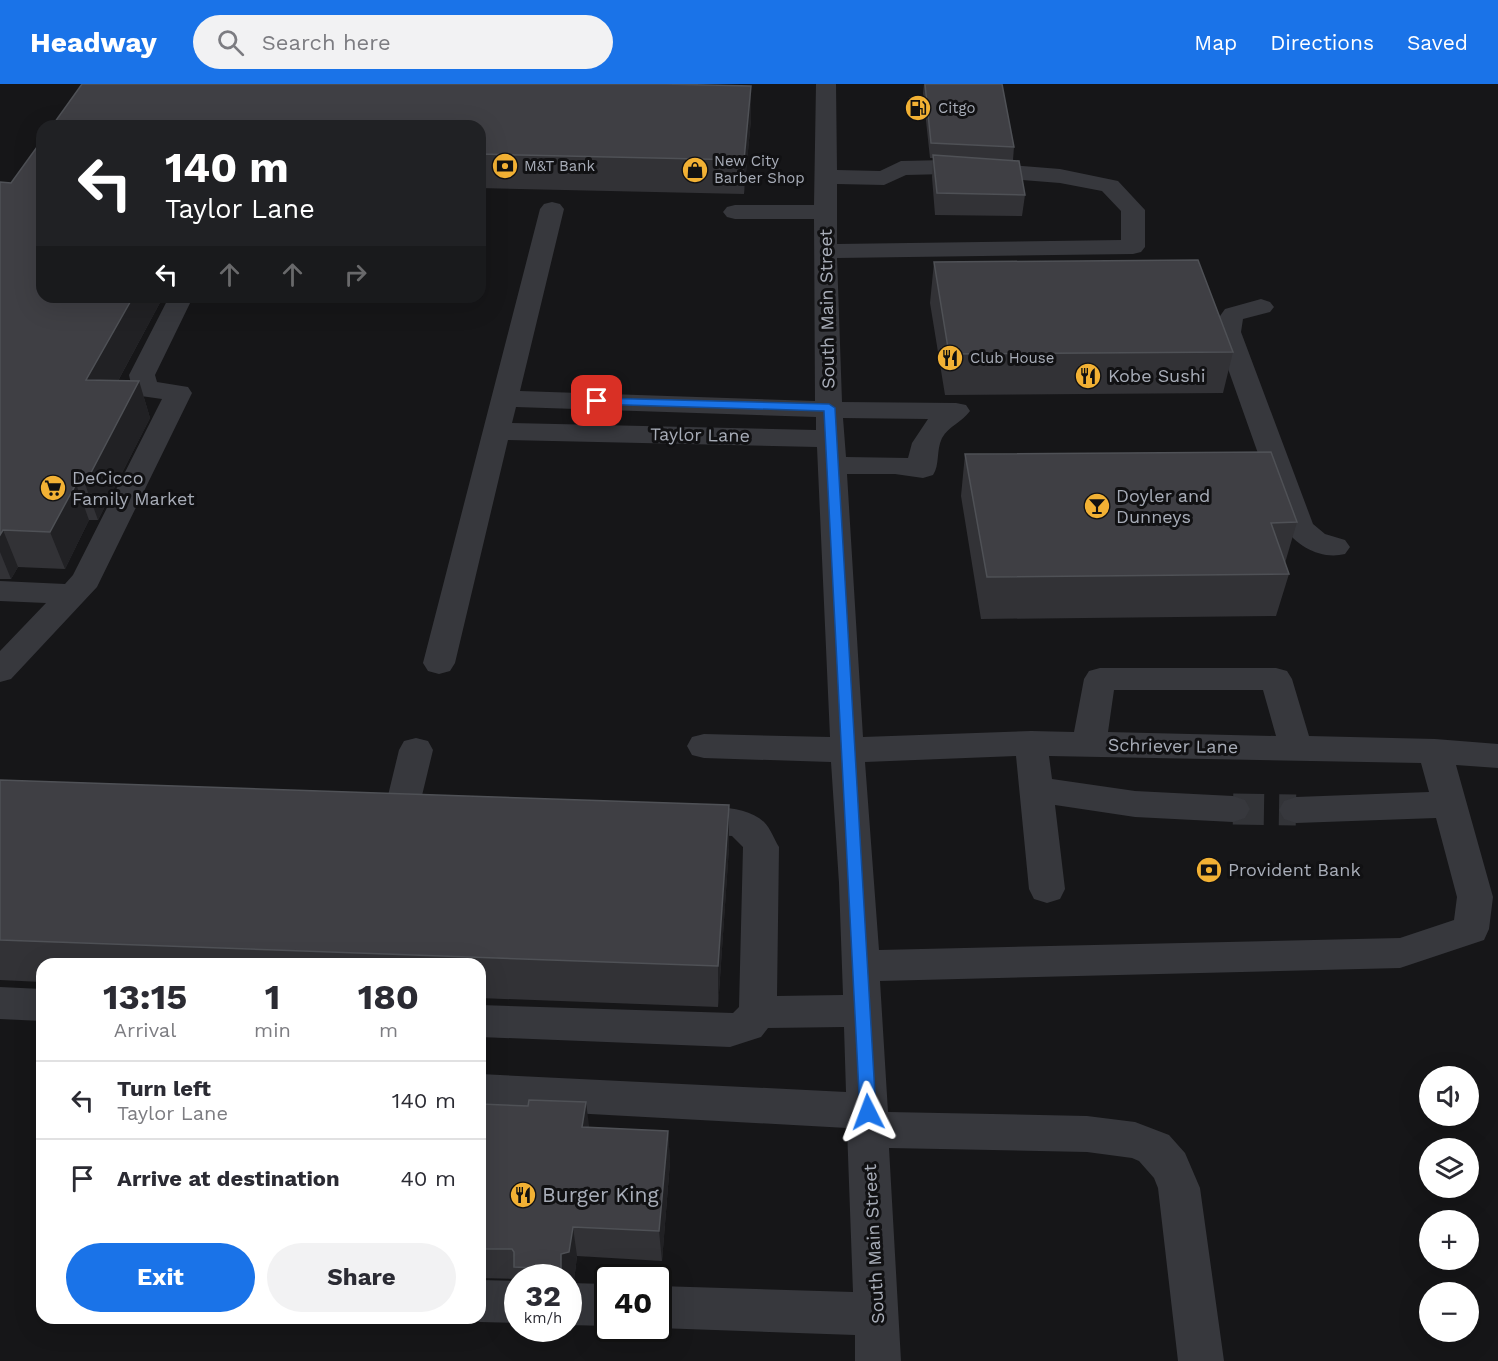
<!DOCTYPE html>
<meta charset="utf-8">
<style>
body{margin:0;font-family:"Work Sans",sans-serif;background:#f2f2f3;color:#2b2b33;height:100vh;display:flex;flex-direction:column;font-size:22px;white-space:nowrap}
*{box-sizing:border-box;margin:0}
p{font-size:20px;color:#7c7c81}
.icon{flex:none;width:33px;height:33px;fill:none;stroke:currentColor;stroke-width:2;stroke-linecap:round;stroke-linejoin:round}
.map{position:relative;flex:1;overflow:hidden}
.sheet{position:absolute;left:36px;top:874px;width:450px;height:366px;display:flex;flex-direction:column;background:#fff;border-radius:18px;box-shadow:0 6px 24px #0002}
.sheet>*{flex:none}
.top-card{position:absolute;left:36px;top:36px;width:450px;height:183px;border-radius:18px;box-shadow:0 6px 24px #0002;background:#202124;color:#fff;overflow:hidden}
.controls{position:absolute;left:1419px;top:982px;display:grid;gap:12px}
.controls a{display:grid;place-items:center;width:60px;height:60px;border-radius:50%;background:#fff;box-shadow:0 6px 24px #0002;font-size:30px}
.speed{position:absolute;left:504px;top:1180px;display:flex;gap:12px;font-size:30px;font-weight:700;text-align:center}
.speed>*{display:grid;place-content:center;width:78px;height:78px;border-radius:50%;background:#fff;box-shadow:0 6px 24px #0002;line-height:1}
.speed small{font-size:15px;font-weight:400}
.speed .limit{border:3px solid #111;border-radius:9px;background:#fff;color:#111}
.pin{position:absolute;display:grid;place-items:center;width:51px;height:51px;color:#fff;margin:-26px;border-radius:12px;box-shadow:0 3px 9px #0006}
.me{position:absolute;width:66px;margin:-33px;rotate:357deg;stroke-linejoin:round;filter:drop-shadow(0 0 4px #0008)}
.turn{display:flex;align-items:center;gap:21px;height:126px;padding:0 30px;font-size:27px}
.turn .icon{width:78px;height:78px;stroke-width:2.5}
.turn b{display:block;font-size:42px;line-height:51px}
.lanes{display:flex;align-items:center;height:57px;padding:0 30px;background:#0003;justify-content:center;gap:30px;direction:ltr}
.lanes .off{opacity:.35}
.eta{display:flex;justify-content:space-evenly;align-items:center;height:102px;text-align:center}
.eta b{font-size:36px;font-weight:700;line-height:42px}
.primary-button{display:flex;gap:12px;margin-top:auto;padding:12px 30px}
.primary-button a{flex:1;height:69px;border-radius:36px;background:#1a73e8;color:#fff;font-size:24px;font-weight:700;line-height:69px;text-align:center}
.primary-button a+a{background:#f2f2f3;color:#2b2b33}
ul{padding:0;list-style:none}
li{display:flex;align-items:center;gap:18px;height:78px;padding:0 30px;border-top:2px solid #e1e1e2}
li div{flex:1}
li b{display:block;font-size:22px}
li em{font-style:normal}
header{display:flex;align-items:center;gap:36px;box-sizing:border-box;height:84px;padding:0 30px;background:#1a73e8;color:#fff}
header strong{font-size:28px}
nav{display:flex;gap:33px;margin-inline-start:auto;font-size:21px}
.search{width:420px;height:54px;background:#f2f2f3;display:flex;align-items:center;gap:15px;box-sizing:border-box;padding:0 21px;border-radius:33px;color:#7c7c81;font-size:22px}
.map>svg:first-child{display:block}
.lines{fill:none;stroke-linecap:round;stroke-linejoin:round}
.minor-tunnel{stroke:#333438;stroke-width:31;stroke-dasharray:31 15;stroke-linecap:butt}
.minor{fill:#37383d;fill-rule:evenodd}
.wall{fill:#323236}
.shaded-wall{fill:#212124}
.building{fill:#3f3f44;stroke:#4f5156;stroke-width:1.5}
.route{fill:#1a73e8;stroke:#114b97;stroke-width:1.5}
.labels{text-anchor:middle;stroke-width:6;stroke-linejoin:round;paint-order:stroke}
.far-poi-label{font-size:15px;fill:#a8adb8;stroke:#111113;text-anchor:start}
.street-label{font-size:18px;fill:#a8adb8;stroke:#111113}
.poi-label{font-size:18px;fill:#a8adb8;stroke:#111113;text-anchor:start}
.near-poi-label{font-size:21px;fill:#a8adb8;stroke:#111113;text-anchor:start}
</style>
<header>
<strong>Headway</strong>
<div class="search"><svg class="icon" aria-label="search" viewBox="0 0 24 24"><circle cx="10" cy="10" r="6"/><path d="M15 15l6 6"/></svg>Search here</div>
<nav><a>Map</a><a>Directions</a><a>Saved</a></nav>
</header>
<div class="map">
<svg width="1498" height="1277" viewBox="0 0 1498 1277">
<rect width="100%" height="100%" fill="#161618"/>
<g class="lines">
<path class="minor-tunnel" d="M 1233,725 L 1296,726"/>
<path class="minor" d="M 816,0 L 836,0 L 837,86 L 880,87 L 901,77 L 946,76 L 1060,85 L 1118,97 L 1145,126 L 1145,163 L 1141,168 L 1133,170 L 837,174 L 842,318 L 956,319 L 966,321 L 970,327 C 962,338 949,342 942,354 C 936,366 940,381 933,391 L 923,394 L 895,390 L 847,390 L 863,653 L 1031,647 L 1074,648 L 1084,595 L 1089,587 L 1100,584 L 1276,584 L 1287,587 L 1292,595 L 1309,652 L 1435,655 L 1498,660 L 1498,684 L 1456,681 L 1493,813 L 1489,845 L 1484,856 L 1400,884 L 880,897 L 888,1028 L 1087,1032 L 1135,1038 L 1169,1051 L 1185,1069 L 1200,1104 L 1224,1277 L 1178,1277 L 1158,1104 L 1154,1094 L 1139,1077 L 1132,1074 L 1087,1068 L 889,1064 L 901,1277 L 855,1277 L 855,1251 L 658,1244 L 658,1202 L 853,1208 L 847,1044 L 480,1024 L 480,990 L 846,1008 L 844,943 L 768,944 L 761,953 L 730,963 L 480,953 L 480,921 L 733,929 L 739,923 L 743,763 L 732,752 L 697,750 L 685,746 L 680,737 L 685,728 C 707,721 745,721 764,738 C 771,745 774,755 779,763 L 777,912 L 843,911 L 839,799 L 831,678 L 704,674 L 692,671 L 687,662 L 692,653 L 704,650 L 830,653 L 817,363 L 508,356 L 455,579 L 450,587 L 439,590 L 428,587 L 423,579 L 540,125 L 544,120 L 552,118 L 560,120 L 564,125 L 520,307 L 815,317 L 814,135 L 735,135 L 727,133 L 723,128 L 727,123 L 735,121 L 814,121 ZM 946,90 L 1060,99 L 1102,107 L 1121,127 L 1121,156 L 837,160 L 837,100 L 884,101 L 906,91 ZM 516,323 L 816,333 L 816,346 L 512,339 ZM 843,334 L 928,335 L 912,359 L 908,374 L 846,373 ZM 1114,606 L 1263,606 L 1276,652 L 1108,648 ZM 1016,672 L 1029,805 L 1034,815 L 1047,819 L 1060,815 L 1065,805 L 1055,721 L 1135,733 L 1233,738 L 1245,734 L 1250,725 L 1245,716 L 1233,712 L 1135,707 L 1052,695 L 1049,672 L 1421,679 L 1429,708 L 1296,713 L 1284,717 L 1279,726 L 1284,735 L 1296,739 L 1436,734 L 1457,813 L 1454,836 L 1400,854 L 879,866 L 865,678 Z
M 169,213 L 193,213 L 155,291 L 157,298 L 188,303 L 192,309 L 97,503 L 11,595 L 0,598 L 0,567 L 46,519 L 0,517 L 0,497 L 65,500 L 73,491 L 162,315 L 141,312 L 131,300 L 129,291 Z
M 1261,215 L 1270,218 L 1274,223 L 1270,228 L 1243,235 L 1241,248 L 1313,440 L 1325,450 L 1345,456 L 1350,463 L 1345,470 C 1322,476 1297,463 1284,443 L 1215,248 L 1215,239 L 1225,225 Z
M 416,654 L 428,657 L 433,666 L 418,728 L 413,737 L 401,741 L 389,737 L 384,728 L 399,666 L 404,657 Z
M 0,903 L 42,905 L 42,937 L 0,935 Z
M 480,1196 L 518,1197 L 518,1239 L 480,1238 L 471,1234 L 480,1234 Z
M 568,1199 L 608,1200 L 608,1242 L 568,1241 Z"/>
</g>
<path class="wall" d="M 924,0 L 1002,0 L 1014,63 L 1013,76 L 1025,111 L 1022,132 L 935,131 L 932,93 L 933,74 L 930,74 L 923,9 Z
M 751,35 L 744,110 L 480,104 L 480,42 Z
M 0,98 L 11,99 L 42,213 L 163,213 L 118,297 L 139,297 L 150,334 L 98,436 L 89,436 L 65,485 L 18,483 L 11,495 L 0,495 Z
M 934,178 L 1233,268 L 1223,309 L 945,311 L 930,219 Z
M 965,370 L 1297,438 L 1285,479 L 1289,490 L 1276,532 L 981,535 L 961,412 Z
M 0,696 L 729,721 L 729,763 L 718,923 L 480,914 L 480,880 L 42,880 L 42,898 L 0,896 Z
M 480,1020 L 589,1043 L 668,1047 L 670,1078 L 662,1177 L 577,1172 L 574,1197 L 568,1198 L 568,1194 L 518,1194 L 518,1199 L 516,1195 L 480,1194 Z"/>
<path class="shaded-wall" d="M 751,2 L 751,35 L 744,110 L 744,76 Z
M 133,213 L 163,213 L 99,332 L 86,296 Z
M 139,297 L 150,334 L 98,436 L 85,400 Z
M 76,400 L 89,436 L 65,485 L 50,448 Z
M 3,446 L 18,483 L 11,495 L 0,468 L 0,451 Z
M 729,721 L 729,763 L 718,923 L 718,882 Z
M 586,1018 L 590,1049 L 582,1043 Z
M 668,1047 L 670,1078 L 662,1177 L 659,1147 Z
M 573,1143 L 577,1172 L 574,1197 L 568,1198 L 568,1194 L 562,1194 L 561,1185 L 561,1170 Z"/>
<path class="building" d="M 82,0 L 663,0 L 751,2 L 744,76 L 480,70 L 480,42 L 52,42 Z
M 925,0 L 1002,0 L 1014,63 L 931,59 Z
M 42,56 L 42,213 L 133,213 L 86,296 L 139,297 L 85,400 L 76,400 L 50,448 L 3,446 L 0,451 L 0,98 L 11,99 Z
M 933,71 L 1019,77 L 1025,111 L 937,109 Z
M 1198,176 L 1233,268 L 949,270 L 934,178 Z
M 1271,368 L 1297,438 L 1271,439 L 1289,490 L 987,493 L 965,370 Z
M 0,696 L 729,721 L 718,882 L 0,856 Z
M 529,1016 L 586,1018 L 582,1043 L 668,1047 L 659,1147 L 573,1143 L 569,1168 L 561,1170 L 561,1185 L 514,1183 L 514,1168 L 512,1165 L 480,1165 L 480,1020 L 528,1022 Z"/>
<path class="route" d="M 597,314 L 829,320 L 835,324 L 876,1028 L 874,1033 L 868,1035 L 862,1033 L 860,1028 L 824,327 L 593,320 L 592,317 Z"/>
<defs>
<g id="fuel-disc" transform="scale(1.35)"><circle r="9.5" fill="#f2b134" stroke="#111113"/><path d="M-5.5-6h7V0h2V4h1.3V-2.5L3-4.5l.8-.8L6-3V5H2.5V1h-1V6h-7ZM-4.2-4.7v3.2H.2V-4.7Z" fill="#111"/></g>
<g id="bank-disc" transform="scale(1.35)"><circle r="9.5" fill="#f2b134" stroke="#111113"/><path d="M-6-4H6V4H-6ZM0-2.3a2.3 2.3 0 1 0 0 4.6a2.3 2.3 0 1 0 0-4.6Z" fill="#111"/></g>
<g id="shop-disc" transform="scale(1.35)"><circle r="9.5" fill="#f2b134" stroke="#111113"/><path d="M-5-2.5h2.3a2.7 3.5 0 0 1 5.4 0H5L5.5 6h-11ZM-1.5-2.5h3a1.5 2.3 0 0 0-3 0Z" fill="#111"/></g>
<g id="restaurant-disc" transform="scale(1.35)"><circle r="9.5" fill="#f2b134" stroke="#111113"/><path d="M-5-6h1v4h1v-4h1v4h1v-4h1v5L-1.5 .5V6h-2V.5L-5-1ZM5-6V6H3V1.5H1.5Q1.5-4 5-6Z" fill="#111"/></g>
<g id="supermarket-disc" transform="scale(1.35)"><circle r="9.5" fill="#f2b134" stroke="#111113"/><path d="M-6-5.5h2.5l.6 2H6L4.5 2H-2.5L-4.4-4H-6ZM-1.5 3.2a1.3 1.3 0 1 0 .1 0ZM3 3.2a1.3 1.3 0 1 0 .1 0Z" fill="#111"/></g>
<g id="bar-disc" transform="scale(1.35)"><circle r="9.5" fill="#f2b134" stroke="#111113"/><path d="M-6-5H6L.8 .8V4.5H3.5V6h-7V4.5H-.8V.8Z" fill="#111"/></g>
</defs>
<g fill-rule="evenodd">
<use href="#fuel-disc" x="918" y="24"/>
<use href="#bank-disc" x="505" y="82"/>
<use href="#shop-disc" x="695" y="86"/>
<use href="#restaurant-disc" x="950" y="274"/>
<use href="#restaurant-disc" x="1088" y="292"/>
<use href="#supermarket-disc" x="53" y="404"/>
<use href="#bar-disc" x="1097" y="422"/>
<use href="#bank-disc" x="1209" y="786"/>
<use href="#restaurant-disc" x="523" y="1111"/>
</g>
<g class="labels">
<g class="far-poi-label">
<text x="938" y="29">Citgo</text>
<text x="714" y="82">New City<tspan x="714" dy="17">Barber Shop</tspan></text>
<text x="524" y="87">M&amp;T Bank</text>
<text x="970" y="279">Club House</text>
</g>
<g class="street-label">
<text transform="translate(827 225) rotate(-91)" y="6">South Main Street</text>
<text transform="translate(700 351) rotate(1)" y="6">Taylor Lane</text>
<text transform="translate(1173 662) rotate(1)" y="6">Schriever Lane</text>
<text transform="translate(874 1160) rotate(-93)" y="6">South Main Street</text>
</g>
<g class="poi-label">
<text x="1108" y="298">Kobe Sushi</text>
<text x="72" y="400">DeCicco<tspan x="72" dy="21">Family Market</tspan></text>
<text x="1116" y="418">Doyler and<tspan x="1116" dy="21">Dunneys</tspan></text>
<text x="1228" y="792">Provident Bank</text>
</g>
<g class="near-poi-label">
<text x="542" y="1118">Burger King</text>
</g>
</g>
</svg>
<div class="controls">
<a><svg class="icon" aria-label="sound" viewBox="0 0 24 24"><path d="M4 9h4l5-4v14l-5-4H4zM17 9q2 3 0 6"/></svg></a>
<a><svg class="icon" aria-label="layers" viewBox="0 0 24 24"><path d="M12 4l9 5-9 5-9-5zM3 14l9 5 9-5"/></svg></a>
<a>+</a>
<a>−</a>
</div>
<div class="speed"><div>32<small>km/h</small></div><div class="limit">40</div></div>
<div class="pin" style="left:597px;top:317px;background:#d93025"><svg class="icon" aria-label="arrive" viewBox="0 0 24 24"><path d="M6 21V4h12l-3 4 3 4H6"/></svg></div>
<svg class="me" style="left:868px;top:1028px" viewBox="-20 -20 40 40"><path d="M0-17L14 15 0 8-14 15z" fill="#1a73e8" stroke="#fff" stroke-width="4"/></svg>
<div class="top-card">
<div class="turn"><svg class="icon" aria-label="left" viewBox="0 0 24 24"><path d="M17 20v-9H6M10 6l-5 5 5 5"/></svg><div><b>140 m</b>Taylor Lane</div></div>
<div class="lanes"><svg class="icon" aria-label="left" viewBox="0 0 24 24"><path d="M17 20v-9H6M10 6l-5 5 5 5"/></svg><svg class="icon off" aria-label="ahead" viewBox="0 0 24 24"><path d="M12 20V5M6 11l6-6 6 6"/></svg><svg class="icon off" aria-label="ahead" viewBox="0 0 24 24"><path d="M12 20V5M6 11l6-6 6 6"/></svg><svg class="icon off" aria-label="right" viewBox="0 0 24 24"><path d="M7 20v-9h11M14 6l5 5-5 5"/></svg></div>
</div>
<section class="sheet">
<div class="eta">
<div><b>13:15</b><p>Arrival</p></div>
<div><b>1</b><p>min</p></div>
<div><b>180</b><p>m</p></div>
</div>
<ul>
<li><svg class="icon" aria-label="left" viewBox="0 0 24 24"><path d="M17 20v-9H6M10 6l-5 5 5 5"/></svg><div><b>Turn left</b><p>Taylor Lane</p></div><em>140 m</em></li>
<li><svg class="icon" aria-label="arrive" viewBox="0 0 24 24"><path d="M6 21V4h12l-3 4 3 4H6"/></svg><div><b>Arrive at destination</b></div><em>40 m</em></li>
</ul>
<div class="primary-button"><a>Exit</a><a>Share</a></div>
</section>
</div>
